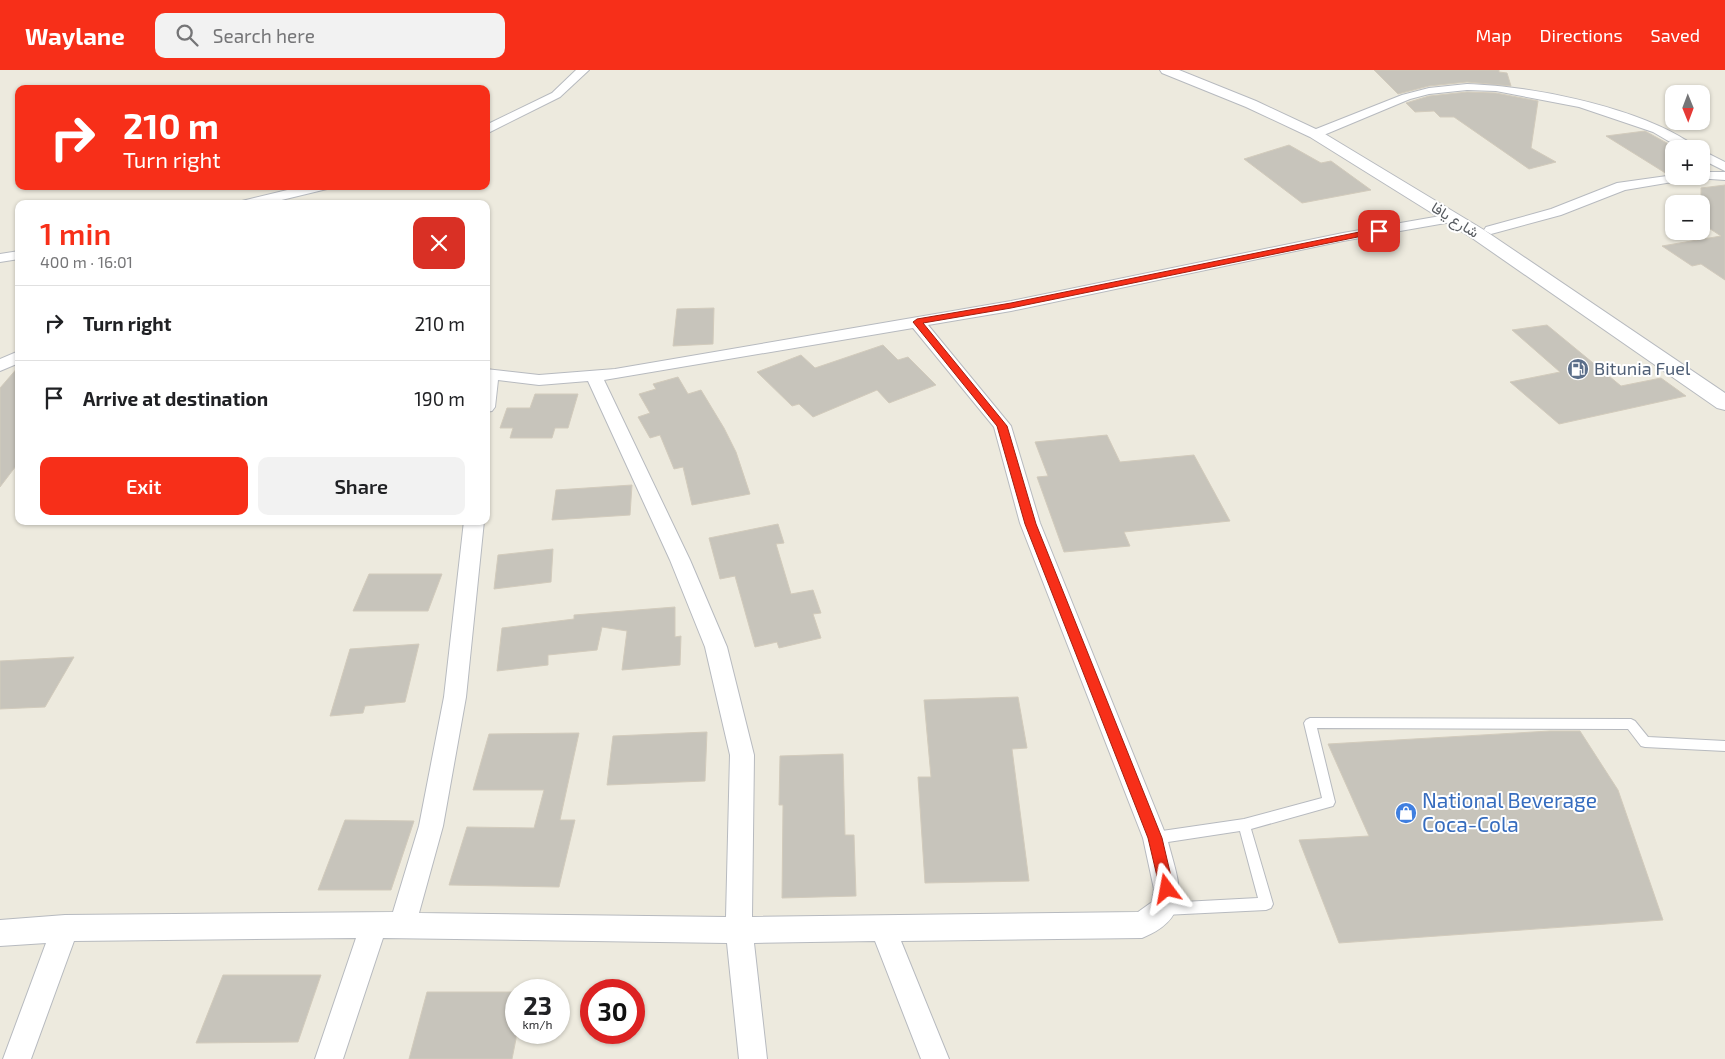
<!DOCTYPE html>
<meta charset="utf-8">
<style>
body{margin:0;font-family:"Exo 2",Vazirmatn,sans-serif;background:#f2f2f2;color:#202124;height:100vh;display:flex;flex-direction:column;font-size:19px;white-space:nowrap}
*{box-sizing:border-box;margin:0}
p{font-size:16px;color:#757577}
.icon{flex:none;width:28px;height:28px;fill:none;stroke:currentColor;stroke-width:2;stroke-linecap:round;stroke-linejoin:round}
.map{position:relative;flex:1;overflow:hidden}
.drawer{position:absolute;left:15px;top:130px;width:475px;height:325px;display:flex;flex-direction:column;background:#fff;border-radius:10px;box-shadow:0 1px 4px #0004}
.drawer>*{flex:none}
.guide{position:absolute;left:15px;top:15px;width:475px;height:105px;border-radius:10px;box-shadow:0 1px 4px #0004;background:#f72f19;color:#fff;overflow:hidden}
.needle{width:32px;rotate:179deg}
.tools{position:absolute;left:1665px;top:15px;display:grid;gap:10px}
.tools a{display:grid;place-items:center;width:45px;height:45px;border-radius:10px;background:#fff;box-shadow:0 1px 4px #0004;font-size:25px}
.speed{position:absolute;left:505px;top:909px;display:flex;gap:10px;font-size:25px;font-weight:700;text-align:center}
.speed>*{display:grid;place-content:center;width:65px;height:65px;border-radius:50%;background:#fff;box-shadow:0 1px 4px #0004;line-height:1}
.speed small{font-size:12px;font-weight:400}
.speed .limit{border:8px solid #d22;background:#fff;color:#111}
.pin{position:absolute;display:grid;place-items:center;width:42px;height:42px;color:#fff;margin:-21px;border-radius:10px;box-shadow:0 2px 8px #0006}
.me{position:absolute;width:55px;margin:-28px;rotate:347deg;stroke-linejoin:round;filter:drop-shadow(0 0 4px #0008)}
.turn{display:flex;align-items:center;gap:18px;height:105px;padding:0 25px;font-size:22px}
.turn .icon{width:65px;height:65px;stroke-width:2.5}
.turn b{display:block;font-size:35px;line-height:42px}
.round{display:grid;place-items:center;flex:none;width:52px;height:52px;border-radius:10px;background:#f2f2f2}
.headline{display:flex;align-items:center;justify-content:space-between;height:85px;padding:0 25px}
h1{font-size:30px;font-weight:600;line-height:38px;color:#f72f19}
.primary-button{display:flex;gap:10px;margin-top:auto;padding:10px 25px}
.primary-button a{flex:1;height:58px;border-radius:10px;background:#f72f19;color:#fff;font-size:20px;font-weight:600;line-height:58px;text-align:center}
.primary-button a+a{background:#f2f2f2;color:#202124}
ul{padding:0;list-style:none}
li{display:flex;align-items:center;gap:15px;height:75px;padding:0 25px;border-top:1px solid #e0e0e0}
li div{flex:1}
li b{display:block;font-size:19px}
li em{font-style:normal}
header{display:flex;align-items:center;gap:30px;box-sizing:border-box;height:70px;padding:0 25px;background:#f72f19;color:#fff}
header strong{font-size:24px}
nav{display:flex;gap:28px;margin-inline-start:auto;font-size:18px}
.search{width:350px;height:45px;background:#f2f2f2;display:flex;align-items:center;gap:12px;box-sizing:border-box;padding:0 18px;border-radius:10px;color:#757577;font-size:19px}
.map>svg:first-child{display:block}
.building{fill:#c7c4bb;stroke:#d2cbbc}
.lines{fill:none;stroke-linecap:round;stroke-linejoin:round}
.service-casing{stroke:#b7babf;stroke-width:2}
.minor-casing{stroke:#b7babf;stroke-width:2}
.tertiary-casing{stroke:#b7babf;stroke-width:2}
.service{fill:#fff;fill-rule:evenodd}
.minor{fill:#fff;fill-rule:evenodd}
.tertiary{fill:#fff;fill-rule:evenodd}
.route{fill:#f72f19;stroke:#a11f10}
.labels{text-anchor:middle;stroke-width:4;stroke-linejoin:round;paint-order:stroke}
.far-street-label{font-size:15px;fill:#585c61;stroke:#fff}
.service-label{font-size:18px;fill:#4e5e75;stroke:#fff;text-anchor:start}
.near-shop-label{font-size:21px;fill:#366cbe;stroke:#fff;text-anchor:start}
</style>
<header>
<strong>Waylane</strong>
<div class="search"><svg class="icon" aria-label="search" viewBox="0 0 24 24"><circle cx="10" cy="10" r="6"/><path d="M15 15l6 6"/></svg>Search here</div>
<nav><a>Map</a><a>Directions</a><a>Saved</a></nav>
</header>
<div class="map">
<svg width="1725" height="989" viewBox="0 0 1725 989">
<rect width="100%" height="100%" fill="#edeade"/>
<path class="building" d="M 1374,0 L 1499,0 L 1499,2 L 1507,3 L 1511,16 L 1467,12 L 1429,16 L 1398,24 Z
M 1467,22 L 1496,23 L 1538,31 L 1531,78 L 1556,92 L 1529,99 L 1454,47 L 1440,47 L 1434,41 L 1415,42 L 1406,33 L 1429,26 Z
M 1645,61 L 1674,77 L 1674,103 L 1667,104 L 1606,66 Z
M 1289,75 L 1321,93 L 1331,91 L 1371,120 L 1302,133 L 1244,89 Z
M 1725,115 L 1725,210 L 1701,194 L 1692,196 L 1662,176 L 1721,166 L 1701,153 L 1701,118 Z
M 714,238 L 713,274 L 673,276 L 677,239 Z
M 1547,255 L 1621,316 L 1661,308 L 1686,326 L 1559,354 L 1510,312 L 1560,302 L 1512,260 Z
M 883,275 L 898,290 L 908,287 L 936,315 L 889,333 L 877,320 L 813,347 L 799,334 L 792,336 L 757,302 L 801,285 L 815,298 Z
M 19,296 L 19,392 L 0,417 L 0,318 Z
M 678,307 L 688,324 L 701,320 L 724,358 L 736,382 L 750,424 L 692,435 L 683,397 L 674,399 L 660,365 L 650,368 L 638,347 L 650,343 L 639,324 L 656,319 L 653,314 Z
M 535,324 L 578,324 L 568,358 L 555,358 L 552,368 L 510,368 L 513,358 L 500,358 L 507,338 L 530,338 Z
M 1107,365 L 1120,392 L 1194,385 L 1230,451 L 1124,462 L 1130,476 L 1064,482 L 1037,407 L 1048,406 L 1035,372 Z
M 632,415 L 630,445 L 552,450 L 556,420 Z
M 778,454 L 784,473 L 776,474 L 791,524 L 813,520 L 821,543 L 813,544 L 821,568 L 779,578 L 777,572 L 755,577 L 735,506 L 720,509 L 709,468 Z
M 553,479 L 551,512 L 494,519 L 498,485 Z
M 369,504 L 442,504 L 428,541 L 353,541 Z
M 675,537 L 675,567 L 681,566 L 680,595 L 622,600 L 627,561 L 602,557 L 597,580 L 548,585 L 548,595 L 497,601 L 502,558 L 574,549 L 574,545 Z
M 419,574 L 405,632 L 365,636 L 363,643 L 330,646 L 350,579 Z
M 74,587 L 45,637 L 0,639 L 0,591 Z
M 1018,627 L 1027,678 L 1012,679 L 1029,811 L 925,813 L 918,707 L 931,707 L 924,630 Z
M 1550,661 L 1580,661 L 1618,720 L 1663,850 L 1339,873 L 1299,770 L 1369,766 L 1328,674 Z
M 707,662 L 705,711 L 607,715 L 613,666 Z
M 579,663 L 560,750 L 575,750 L 559,817 L 449,815 L 467,757 L 534,758 L 544,720 L 473,720 L 489,664 Z
M 843,684 L 845,765 L 854,765 L 856,826 L 782,828 L 783,735 L 779,735 L 780,686 Z
M 345,750 L 414,751 L 391,820 L 318,820 Z
M 223,905 L 321,905 L 298,972 L 196,973 Z
M 427,922 L 516,922 L 516,969 L 512,989 L 409,989 Z"/>
<g class="lines">
<g class="service-casing">
<path id="service" d="M 1310,648 L 1631,649 L 1635,651 L 1648,667 L 1725,671 L 1725,681 L 1645,677 L 1641,676 L 1628,659 L 1317,658 L 1335,732 L 1333,736 L 1251,759 L 1273,834 L 1271,838 L 1266,840 L 1164,845 L 1159,843 L 1157,839 L 1159,835 L 1164,833 L 1258,828 L 1240,761 L 1155,774 L 1151,772 L 1149,768 L 1151,764 L 1155,762 L 1244,749 L 1322,728 L 1304,653 L 1306,650 Z"/>
</g>
<g class="minor-casing">
<path id="minor" d="M 576,0 L 589,0 L 560,27 L 486,64 L 486,55 L 552,23 Z
M 1467,14 C 1530,16 1624,35 1679,66 C 1685,70 1693,73 1698,79 L 1682,79 L 1653,62 L 1579,37 L 1496,21 L 1467,20 L 1429,24 L 1410,29 L 1319,67 L 1311,67 L 1309,64 L 1311,61 L 1402,25 L 1429,18 Z
M 1701,80 L 1725,92 L 1725,101 L 1701,89 Z
M 1701,102 L 1725,102 L 1725,110 L 1696,108 L 1625,120 L 1561,145 L 1491,164 L 1484,160 L 1486,157 L 1551,139 L 1617,113 L 1674,105 L 1674,106 L 1701,106 Z
M 304,116 L 328,116 L 327,119 L 265,134 L 240,134 L 242,131 Z
M 1452,144 L 1459,148 L 1457,151 L 1343,171 L 1011,241 L 928,255 L 1011,356 L 1040,453 L 1167,768 C 1178,812 1196,846 1142,868 L 901,871 L 949,989 L 921,989 L 875,871 L 754,873 L 767,989 L 739,989 L 727,873 L 383,868 L 343,989 L 315,989 L 356,868 L 74,871 L 31,989 L 3,989 L 46,873 L 0,876 L 0,850 L 65,845 L 393,842 L 419,756 L 444,627 L 464,451 L 484,451 L 466,627 L 443,756 L 419,843 L 726,847 L 730,685 L 705,577 L 670,490 L 588,311 L 539,315 L 498,310 L 495,337 L 492,341 L 486,342 L 486,299 L 539,305 L 615,299 L 1011,231 L 1343,163 ZM 913,258 L 994,357 L 1020,453 L 1143,768 L 1154,819 L 1152,832 L 1138,842 L 752,847 L 754,685 L 727,577 L 690,490 L 604,310 Z
M 19,181 L 19,189 L 0,192 L 0,184 Z
M 19,281 L 19,293 L 0,301 L 0,289 Z"/>
</g>
<g class="tertiary-casing">
<path id="tertiary" d="M 1160,0 L 1179,0 L 1256,31 L 1320,61 L 1484,160 L 1725,323 L 1725,340 L 1717,338 L 1472,168 L 1310,67 L 1246,37 L 1162,3 Z"/>
</g>
<use href="#service" class="service"/>
<use href="#minor" class="minor"/>
<use href="#tertiary" class="tertiary"/>
</g>
<path class="route" d="M 1379,158 L 1383,161 L 1382,162 L 1011,238 L 923,253 L 1007,356 L 1036,454 L 1162,768 L 1174,819 L 1172,824 L 1167,826 L 1162,824 L 1160,819 L 1148,768 L 1025,454 L 997,356 L 913,252 L 917,249 L 1011,233 Z"/>
<defs>
<g id="fuel-disc" transform="scale(1.125)"><circle r="9.5" fill="#5c6f8a" stroke="#fff"/><path d="M-5.5-6h7V0h2V4h1.3V-2.5L3-4.5l.8-.8L6-3V5H2.5V1h-1V6h-7ZM-4.2-4.7v3.2H.2V-4.7Z" fill="#fff"/></g>
<g id="shop-disc" transform="scale(1.125)"><circle r="9.5" fill="#3f7fe0" stroke="#fff"/><path d="M-5-2.5h2.3a2.7 3.5 0 0 1 5.4 0H5L5.5 6h-11ZM-1.5-2.5h3a1.5 2.3 0 0 0-3 0Z" fill="#fff"/></g>
</defs>
<g fill-rule="evenodd">
<use href="#fuel-disc" x="1578" y="299"/>
<use href="#shop-disc" x="1406" y="743"/>
</g>
<g class="labels">
<g class="far-street-label">
<text transform="translate(1455 150) rotate(32)" y="5">شارع يافا</text>
</g>
<g class="service-label">
<text x="1594" y="305">Bitunia Fuel</text>
</g>
<g class="near-shop-label">
<text x="1422" y="738">National Beverage<tspan x="1422" dy="24">Coca-Cola</tspan></text>
</g>
</g>
</svg>
<div class="tools">
<a><svg class="needle" viewBox="-14 -14 28 28"><path d="M0-13l5 13h-10z" fill="#e53935"/><path d="M0 13l5-13h-10z" fill="#757577"/></svg></a>
<a>+</a>
<a>−</a>
</div>
<div class="speed"><div>23<small>km/h</small></div><div class="limit">30</div></div>
<div class="pin" style="left:1379px;top:161px;background:#d93025"><svg class="icon" aria-label="arrive" viewBox="0 0 24 24"><path d="M6 21V4h12l-3 4 3 4H6"/></svg></div>
<svg class="me" style="left:1167px;top:819px" viewBox="-20 -20 40 40"><path d="M0-17L14 15 0 8-14 15z" fill="#f72f19" stroke="#fff" stroke-width="4"/></svg>
<div class="guide">
<div class="turn"><svg class="icon" aria-label="right" viewBox="0 0 24 24"><path d="M7 20v-9h11M14 6l5 5-5 5"/></svg><div><b>210 m</b>Turn right</div></div>
</div>
<section class="drawer">
<div class="headline"><div><h1>1 min</h1><p>400 m · 16:01</p></div><a class="round" style="background:#d93025;color:#fff"><svg class="icon" aria-label="close" viewBox="0 0 24 24"><path d="M6 6l12 12M18 6L6 18"/></svg></a></div>
<ul>
<li><svg class="icon" aria-label="right" viewBox="0 0 24 24"><path d="M7 20v-9h11M14 6l5 5-5 5"/></svg><div><b>Turn right</b></div><em>210 m</em></li>
<li><svg class="icon" aria-label="arrive" viewBox="0 0 24 24"><path d="M6 21V4h12l-3 4 3 4H6"/></svg><div><b>Arrive at destination</b></div><em>190 m</em></li>
</ul>
<div class="primary-button"><a>Exit</a><a>Share</a></div>
</section>
</div>
